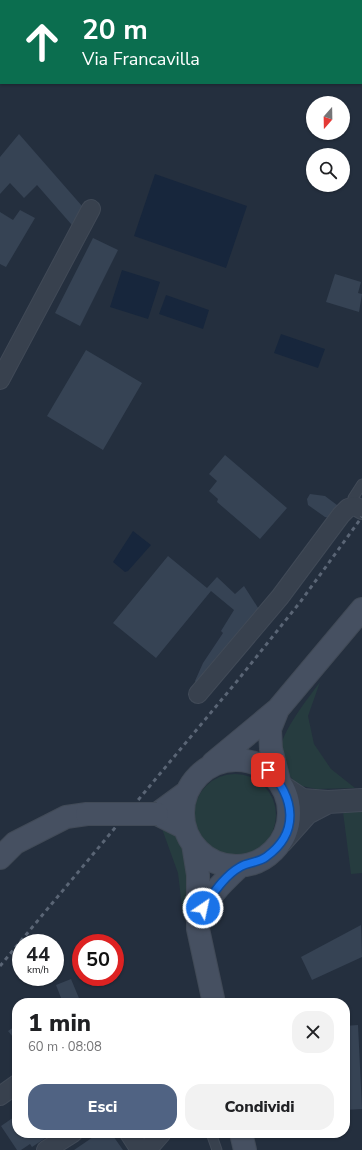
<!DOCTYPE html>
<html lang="it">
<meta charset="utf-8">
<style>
body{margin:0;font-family:"Nunito Sans",sans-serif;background:#f2f2f2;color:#202124;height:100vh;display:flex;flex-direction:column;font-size:15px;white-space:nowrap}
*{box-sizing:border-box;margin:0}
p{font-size:13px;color:#757577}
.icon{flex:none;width:22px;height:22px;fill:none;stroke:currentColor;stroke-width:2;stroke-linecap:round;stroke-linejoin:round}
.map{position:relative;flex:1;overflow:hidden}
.drawer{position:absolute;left:12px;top:998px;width:338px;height:140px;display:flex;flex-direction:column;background:#fff;border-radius:16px;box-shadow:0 1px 3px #0004}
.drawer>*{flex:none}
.banner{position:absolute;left:0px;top:0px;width:362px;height:84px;box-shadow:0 1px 3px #0004;background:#0b6e4f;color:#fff;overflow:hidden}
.needle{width:26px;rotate:200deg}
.tools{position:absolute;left:306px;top:96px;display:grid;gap:8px}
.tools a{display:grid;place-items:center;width:44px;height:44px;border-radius:50%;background:#fff;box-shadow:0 1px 3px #0004;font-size:20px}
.speed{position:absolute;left:12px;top:934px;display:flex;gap:8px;font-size:20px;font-weight:700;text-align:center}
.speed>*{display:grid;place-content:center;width:52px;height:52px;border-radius:50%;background:#fff;box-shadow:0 1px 3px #0004;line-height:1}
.speed small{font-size:10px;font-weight:400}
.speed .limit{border:6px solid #d22;background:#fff;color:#111}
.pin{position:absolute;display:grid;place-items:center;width:34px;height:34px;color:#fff;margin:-17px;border-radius:8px;box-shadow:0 2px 6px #0006}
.me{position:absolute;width:44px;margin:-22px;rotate:34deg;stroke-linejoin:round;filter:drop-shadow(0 0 3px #0008)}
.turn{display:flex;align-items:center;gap:14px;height:84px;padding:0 16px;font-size:18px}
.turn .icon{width:52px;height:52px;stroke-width:2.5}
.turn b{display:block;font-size:28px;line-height:34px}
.round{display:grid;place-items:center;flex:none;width:42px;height:42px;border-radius:16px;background:#f2f2f2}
.headline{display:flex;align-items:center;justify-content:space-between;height:68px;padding:0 16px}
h1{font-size:24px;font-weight:800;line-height:30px}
.primary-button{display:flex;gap:8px;margin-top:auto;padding:8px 16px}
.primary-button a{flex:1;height:46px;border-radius:16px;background:#506383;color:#fff;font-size:16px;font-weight:800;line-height:46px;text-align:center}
.primary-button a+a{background:#f2f2f2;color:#202124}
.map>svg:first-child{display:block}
.green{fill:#263c3f}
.water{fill:#17263c}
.building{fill:#364354}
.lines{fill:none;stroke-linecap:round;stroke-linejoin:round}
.service-casing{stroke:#414a57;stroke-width:11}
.minor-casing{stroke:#414a57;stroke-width:20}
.tertiary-casing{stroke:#414a57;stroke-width:24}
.secondary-casing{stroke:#414a57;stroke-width:24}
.service{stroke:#38414e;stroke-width:9}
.minor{stroke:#38414e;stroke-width:18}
.tertiary{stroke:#38414e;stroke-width:22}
.secondary{stroke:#465061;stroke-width:22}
.rail{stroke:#5a6575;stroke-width:3;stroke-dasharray:4 4;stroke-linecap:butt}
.secondary-bridge-casing{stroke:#414a57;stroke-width:24;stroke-linecap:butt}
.secondary-bridge{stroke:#465061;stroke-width:22}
.route-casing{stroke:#114b97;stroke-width:10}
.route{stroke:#1a73e8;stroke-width:7}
</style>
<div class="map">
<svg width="362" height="1150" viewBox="0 0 362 1150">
<rect width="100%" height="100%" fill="#242f3e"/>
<path class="green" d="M 320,682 L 308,716 L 314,744 L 331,769 L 355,788 L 316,789 L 297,785 C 290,776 282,767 280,755 C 277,737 309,697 320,682 Z
M194 815a41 41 0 1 1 82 0a41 41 0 1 1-82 0Z
M 343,812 L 362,812 L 362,873 L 351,874 Z
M 161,826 L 183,834 L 194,879 L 183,915 L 178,873 Z"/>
<path class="water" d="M 155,174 L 247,206 L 226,268 L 134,236 Z
M 122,270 L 160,282 L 148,319 L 110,307 Z
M 166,295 L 209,310 L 203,329 L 159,314 Z
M 281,334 L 325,349 L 318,368 L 274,353 Z
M 133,531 L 151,545 L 128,571 L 125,572 L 113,562 Z"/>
<path class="building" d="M 19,134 L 82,206 L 78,232 L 37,185 L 24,198 L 10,183 L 0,194 L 0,157 Z
M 20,210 L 35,218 L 6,267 L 0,264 L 0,212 L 13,220 Z
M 93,238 L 118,250 L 80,326 L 55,313 Z
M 335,274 L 361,282 L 358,293 L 362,294 L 359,312 L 326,302 Z
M 86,350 L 142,383 L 103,450 L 47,416 Z
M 225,455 L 287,508 L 260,539 L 217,502 L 218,499 L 209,491 L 217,481 L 209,474 Z
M 310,494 L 325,496 L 337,505 L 337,507 L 330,518 L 325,517 L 308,505 L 307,499 Z
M 168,556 L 207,588 L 217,577 L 235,594 L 244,586 L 262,614 L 198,685 L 195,681 L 203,663 L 223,633 L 221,631 L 234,610 L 211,591 L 156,658 L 113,623 Z
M 361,925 L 362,957 L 312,980 L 301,957 Z
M 71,979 L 81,1003 L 63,1003 L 56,985 Z
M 17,1025 L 17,1042 L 8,1031 Z
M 358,1025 L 362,1109 L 345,1110 L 345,1026 Z
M 17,1115 L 17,1133 L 46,1133 L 45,1134 L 47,1137 L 32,1147 L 30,1144 L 21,1150 L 17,1150 L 1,1126 Z
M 99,1133 L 111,1133 L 123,1150 L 74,1150 Z"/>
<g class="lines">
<g class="service-casing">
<path id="service" d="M 355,506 L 353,498 L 362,484
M 211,1133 L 217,1150"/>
</g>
<g class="minor-casing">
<path id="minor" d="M 0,380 L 91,209
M 198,694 L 280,597 L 341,515 L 348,508 L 355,506 L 362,510
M 0,1096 L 17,1084
M 129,1133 L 140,1150
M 46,1150 L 73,1133
M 147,1150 L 162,1133"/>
</g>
<g class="tertiary-casing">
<path id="tertiary" d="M 284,788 L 302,800 L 328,802 L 362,800
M 282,841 L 307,813 L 328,802"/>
</g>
<g class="secondary-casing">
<path id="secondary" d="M 278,709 L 270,729 L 271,749 L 279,781
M183 813a53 53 0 1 1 106 0a53 53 0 1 1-106 0Z
M 213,763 L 278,709 L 362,609
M 185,828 L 157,814 L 187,792
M 193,844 L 198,875 L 198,929 L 214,1003
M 0,858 L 15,843 L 66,817 L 87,814
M 200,920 C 206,897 223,882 240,866
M 241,1133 L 245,1150"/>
</g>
<use href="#service" class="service"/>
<use href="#minor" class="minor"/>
<use href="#tertiary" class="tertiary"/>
<use href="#secondary" class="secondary"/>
<path class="rail" d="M 0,966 L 238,680 L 301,601 L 362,517"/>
<g class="secondary-bridge-casing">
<path id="secondary-bridge" d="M 87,814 L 157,814"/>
</g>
<use href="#secondary-bridge" class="secondary-bridge"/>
</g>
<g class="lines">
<g class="route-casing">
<path id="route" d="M 203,908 C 213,894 224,876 240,867 C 247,862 258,863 266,857 C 300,833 295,797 268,770"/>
</g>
<use href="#route" class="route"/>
</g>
</svg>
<div class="tools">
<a><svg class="needle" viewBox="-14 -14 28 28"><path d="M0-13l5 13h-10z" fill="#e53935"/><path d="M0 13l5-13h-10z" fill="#757577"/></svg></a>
<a><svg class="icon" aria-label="search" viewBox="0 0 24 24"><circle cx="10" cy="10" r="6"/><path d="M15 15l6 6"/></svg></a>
</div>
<div class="speed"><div>44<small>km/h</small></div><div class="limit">50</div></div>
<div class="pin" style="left:268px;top:770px;background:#d93025"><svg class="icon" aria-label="arrive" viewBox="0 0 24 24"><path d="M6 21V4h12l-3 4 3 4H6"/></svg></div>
<svg class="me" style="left:203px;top:908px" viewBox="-20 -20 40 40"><circle r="17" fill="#1a73e8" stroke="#fff" stroke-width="3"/><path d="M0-11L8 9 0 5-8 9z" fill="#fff"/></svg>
<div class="banner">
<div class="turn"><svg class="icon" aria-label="ahead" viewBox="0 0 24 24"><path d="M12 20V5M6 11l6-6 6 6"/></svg><div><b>20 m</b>Via Francavilla</div></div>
</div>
<section class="drawer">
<div class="headline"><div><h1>1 min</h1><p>60 m · 08:08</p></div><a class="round"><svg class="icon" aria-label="close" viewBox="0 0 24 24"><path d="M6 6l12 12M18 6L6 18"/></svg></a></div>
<div class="primary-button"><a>Esci</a><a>Condividi</a></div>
</section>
</div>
